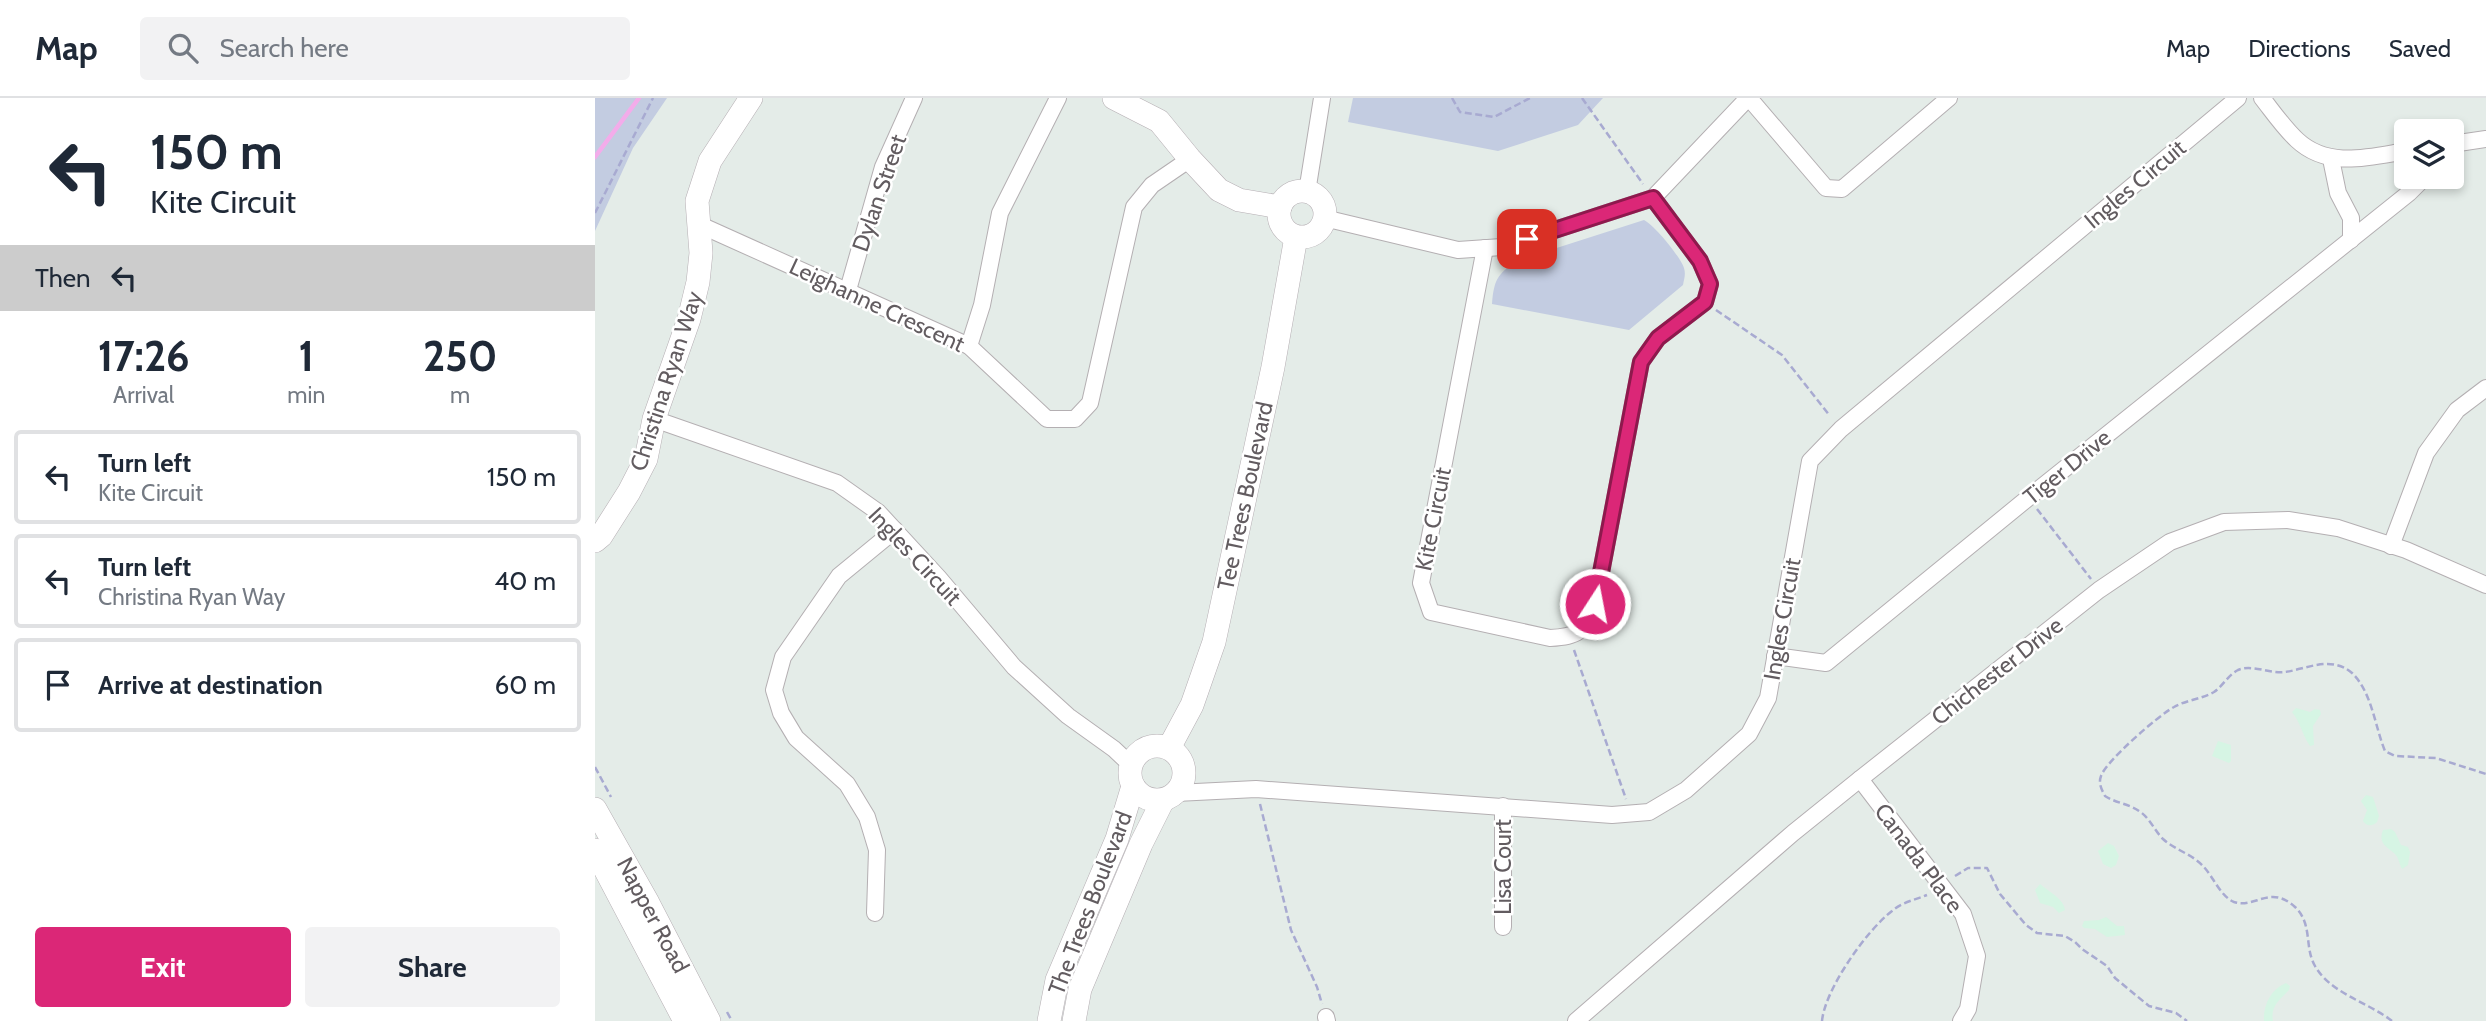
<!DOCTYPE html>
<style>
body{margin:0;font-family:Cabin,sans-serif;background:#f2f2f3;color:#1f2937;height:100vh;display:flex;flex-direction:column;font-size:26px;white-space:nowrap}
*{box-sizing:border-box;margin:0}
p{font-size:23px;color:#747a83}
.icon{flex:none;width:38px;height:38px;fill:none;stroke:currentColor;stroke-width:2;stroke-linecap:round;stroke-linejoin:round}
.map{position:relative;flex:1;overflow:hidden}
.details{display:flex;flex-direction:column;background:#fff;width:595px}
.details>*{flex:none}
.top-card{background:#fff;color:#1f2937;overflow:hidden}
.buttons{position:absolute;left:1799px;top:21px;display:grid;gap:14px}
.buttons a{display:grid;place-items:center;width:70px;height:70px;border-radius:7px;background:#fff;box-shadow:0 4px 10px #0003;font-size:35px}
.pin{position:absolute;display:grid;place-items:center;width:60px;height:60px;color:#fff;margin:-30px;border-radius:14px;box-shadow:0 4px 10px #0006}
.me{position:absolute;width:77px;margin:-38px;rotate:11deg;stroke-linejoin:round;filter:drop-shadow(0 0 5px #0008)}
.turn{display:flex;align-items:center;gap:24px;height:147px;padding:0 35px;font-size:32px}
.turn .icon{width:91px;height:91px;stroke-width:2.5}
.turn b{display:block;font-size:49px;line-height:60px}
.then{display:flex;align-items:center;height:66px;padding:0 35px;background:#0003;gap:14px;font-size:26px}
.eta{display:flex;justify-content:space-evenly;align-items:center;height:119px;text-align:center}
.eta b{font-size:42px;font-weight:700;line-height:49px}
.cta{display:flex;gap:14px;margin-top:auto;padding:14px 35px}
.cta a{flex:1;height:80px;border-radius:7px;background:#db2777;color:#fff;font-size:28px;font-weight:700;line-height:80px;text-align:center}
.cta a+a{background:#f2f2f3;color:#1f2937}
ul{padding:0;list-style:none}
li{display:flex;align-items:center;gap:21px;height:94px;margin:0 14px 10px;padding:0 21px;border:4px solid #e0e1e3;border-radius:7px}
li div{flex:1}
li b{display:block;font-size:26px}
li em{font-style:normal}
header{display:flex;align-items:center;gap:42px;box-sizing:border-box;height:98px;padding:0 35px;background:#fff;border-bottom:2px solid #e0e1e3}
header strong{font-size:33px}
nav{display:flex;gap:38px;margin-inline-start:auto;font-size:24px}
.search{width:490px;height:63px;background:#f2f2f3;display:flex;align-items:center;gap:18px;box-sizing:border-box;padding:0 24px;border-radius:7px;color:#747a83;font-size:26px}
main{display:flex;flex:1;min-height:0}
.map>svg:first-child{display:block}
</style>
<header>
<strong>Map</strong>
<div class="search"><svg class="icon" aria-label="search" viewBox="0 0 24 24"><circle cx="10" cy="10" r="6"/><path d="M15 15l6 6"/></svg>Search here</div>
<nav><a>Map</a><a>Directions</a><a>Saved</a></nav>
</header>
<main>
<section class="details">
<div class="top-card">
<div class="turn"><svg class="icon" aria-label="left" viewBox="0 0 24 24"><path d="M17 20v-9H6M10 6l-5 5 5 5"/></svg><div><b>150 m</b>Kite Circuit</div></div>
<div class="then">Then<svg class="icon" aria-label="left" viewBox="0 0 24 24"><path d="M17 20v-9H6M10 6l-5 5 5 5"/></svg></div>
</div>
<div class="eta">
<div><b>17:26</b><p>Arrival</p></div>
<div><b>1</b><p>min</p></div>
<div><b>250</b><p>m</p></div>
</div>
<ul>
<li><svg class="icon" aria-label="left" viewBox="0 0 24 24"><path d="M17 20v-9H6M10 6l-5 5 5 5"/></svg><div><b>Turn left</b><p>Kite Circuit</p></div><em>150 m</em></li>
<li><svg class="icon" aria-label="left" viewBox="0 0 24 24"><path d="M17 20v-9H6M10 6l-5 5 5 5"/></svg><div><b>Turn left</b><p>Christina Ryan Way</p></div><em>40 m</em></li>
<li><svg class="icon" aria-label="arrive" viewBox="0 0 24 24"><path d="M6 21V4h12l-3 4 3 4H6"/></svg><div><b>Arrive at destination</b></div><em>60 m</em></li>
</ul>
<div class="cta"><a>Exit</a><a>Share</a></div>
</section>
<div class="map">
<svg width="1891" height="923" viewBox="0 0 1891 923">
<rect width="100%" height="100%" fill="#e4ece8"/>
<g fill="#c3cce1">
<polygon points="0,0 72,0 38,50 0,133"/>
<polygon points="758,0 1008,0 983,27 903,53 753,24"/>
<path d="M1049 122C1060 128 1085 158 1089 170 1091 177 1089 181 1088 187L1034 232 897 206C899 182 902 177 921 163Z"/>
</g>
<g fill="#d6f5e4">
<path d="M1701 610 1715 614 1720 611 1725 612 1726 616 1718 628 1719 647 1715 648C1707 637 1706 625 1697 614Z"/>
<polygon points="1623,643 1636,647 1636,663 1634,665 1617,658"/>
<path d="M1771 697 1778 699 1784 718 1782 724C1777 729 1771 728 1768 723L1772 712 1766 703Z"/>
<path d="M1796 731 1800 734 1806 747 1813 749 1815 754 1813 767 1807 771C1804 766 1804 759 1799 755 1791 748 1783 745 1788 732Z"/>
<polygon points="1513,745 1519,748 1524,758 1521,767 1516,770 1508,766 1503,753"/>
<path d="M1445 786C1453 793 1469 801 1470 812L1464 815 1458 809 1445 805 1440 792Z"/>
<polygon points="1511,819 1522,828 1529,828 1530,837 1512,839 1500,831 1489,830 1487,828 1489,823 1504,822"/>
<path d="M1691 885 1695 888 1694 892C1685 902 1675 908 1678 923H1669C1668 907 1676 891 1691 885Z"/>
</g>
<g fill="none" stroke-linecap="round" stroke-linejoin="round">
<polyline stroke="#f3acea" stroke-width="4.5" points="0,59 44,0"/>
<defs>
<g id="street">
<polyline points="1154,0 1231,90 1247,91 1354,0"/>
<path d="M1667 0C1678 14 1689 30 1702 42 1733 71 1774 59 1811 53"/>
<polyline points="1857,46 1891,41"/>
<polyline points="1736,61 1743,95 1756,120 1756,142"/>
<polyline points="712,94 727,0"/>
<polyline points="729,120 863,152 907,149 1058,100 1153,0"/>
<polyline points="103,126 374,248 452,321 480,321 495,305 539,109 557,87 595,61"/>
<path d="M890 150 826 485 836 514 955 540C987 538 987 533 1000 506L1046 264 1063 240 1110 204 1115 186 1105 163 1058 100"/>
<polyline points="253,192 288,69 319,0"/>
<polyline points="374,248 387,207 405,115 463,0"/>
<polyline points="59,321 242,385 283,414 343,479 419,569 473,618 519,651 536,667"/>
<polyline points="1796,448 1831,355 1862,312 1891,290"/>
<polyline points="1180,558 1231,565 1433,400 1814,95 1830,79"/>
<polyline points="1265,681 1368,816 1382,858 1373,911 1366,923"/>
<polyline points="581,695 661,691 1017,717 1054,714 1091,692 1154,636 1173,600 1215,363 1246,331 1643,0"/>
<polyline points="908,708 908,829"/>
<polyline points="280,815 282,752 272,719 252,686 201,640 186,615 179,592 188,559 244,478 300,432"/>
<polyline points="731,919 732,923"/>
<polyline points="981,923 1198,735 1265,681 1504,492 1575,444 1629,424 1693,422 1743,430 1811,452 1891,487"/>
</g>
<g id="secondary">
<polyline points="519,0 564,23 595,61 624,92 644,102 685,109"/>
<circle cx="707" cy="116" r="23"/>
<polyline points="0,443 6,438 34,394 51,361 59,321 94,221 103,184 106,155 102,103 115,63 156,0"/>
<circle cx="562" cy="675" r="27"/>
<polyline points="574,650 597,607 619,544 678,269 701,139"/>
<polyline points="0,711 53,805 114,923"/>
<polyline points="0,752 90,923"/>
<polyline points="454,923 462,882 522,741 538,688"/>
<polyline points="479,923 485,891 546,746 567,704"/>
</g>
</defs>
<use href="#street" stroke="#b4afb2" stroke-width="18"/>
<use href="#secondary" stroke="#b5aeb3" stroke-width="24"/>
<g stroke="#a8aad1" stroke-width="2.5" stroke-dasharray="7 3.5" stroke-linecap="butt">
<polyline points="857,0 865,14 899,19 935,0"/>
<polyline points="987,0 1048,86"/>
<polyline points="0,115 58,0"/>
<polyline points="1121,212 1187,257 1235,318"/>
<polyline points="1442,411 1496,481"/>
<polyline points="979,552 1031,701"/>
<polyline points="0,669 16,699"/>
<polyline points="665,706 696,832 722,889 727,906"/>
<polyline points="1360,778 1373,770 1392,770 1405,796 1431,827 1442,835 1470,838 1480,844 1487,851 1512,868 1520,880 1554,908 1581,915 1592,923"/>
<polyline points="132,914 137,923"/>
<path d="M1227 923C1230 891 1272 832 1297 813 1307 804 1320 802 1332 797"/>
<path d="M1797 923C1773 904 1736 896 1720 868 1709 849 1718 826 1700 809 1675 786 1660 811 1639 804 1625 798 1618 778 1608 768 1597 756 1580 752 1568 741 1559 732 1555 720 1544 713 1534 706 1521 705 1510 698 1507 692 1503 686 1506 678 1511 663 1564 617 1579 609 1591 602 1607 601 1619 594 1628 588 1633 577 1643 572 1657 566 1675 576 1690 574 1712 571 1736 557 1757 575 1777 594 1780 629 1790 653L1800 658 1841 660 1891 676"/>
</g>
<use href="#street" stroke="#fff" stroke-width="16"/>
<use href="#secondary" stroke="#fff" stroke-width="23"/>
</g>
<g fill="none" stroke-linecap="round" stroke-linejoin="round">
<defs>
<polyline id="route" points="932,141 1058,100 1105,163 1115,186 1110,204 1063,240 1046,264 1000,506"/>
</defs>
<use href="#route" stroke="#8e194d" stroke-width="18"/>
<use href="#route" stroke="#db2777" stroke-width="12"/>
</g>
<g text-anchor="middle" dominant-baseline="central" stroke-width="5" stroke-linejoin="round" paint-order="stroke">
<g font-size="23" fill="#625c60" stroke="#fff">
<text transform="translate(1540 86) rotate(-40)">Ingles Circuit</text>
<text transform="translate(284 95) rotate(-71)">Dylan Street</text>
<text transform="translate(282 207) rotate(25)">Leighanne Crescent</text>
<text transform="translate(71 283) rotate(-72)">Christina Ryan Way</text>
<text transform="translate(1472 369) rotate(-39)">Tiger Drive</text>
<text transform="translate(650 398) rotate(-78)">Tee Trees Boulevard</text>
<text transform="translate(838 421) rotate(-79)">Kite Circuit</text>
<text transform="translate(320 458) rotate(47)">Ingles Circuit</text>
<text transform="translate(1187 521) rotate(-80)">Ingles Circuit</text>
<text transform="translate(1402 573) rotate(-38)">Chichester Drive</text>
<text transform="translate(1324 760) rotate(53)">Canada Place</text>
<text transform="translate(908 769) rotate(-90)">Lisa Court</text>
<text transform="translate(495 805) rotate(-69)">The Trees Boulevard</text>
<text transform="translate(58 817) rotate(62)">Napper Road</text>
</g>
</g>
</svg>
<div class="buttons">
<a><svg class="icon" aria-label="layers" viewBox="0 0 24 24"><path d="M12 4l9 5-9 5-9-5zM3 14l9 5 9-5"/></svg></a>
</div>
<div class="pin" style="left:932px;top:141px;background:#d93025"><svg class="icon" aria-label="arrive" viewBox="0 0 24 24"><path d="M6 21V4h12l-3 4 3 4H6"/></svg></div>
<svg class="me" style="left:1000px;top:506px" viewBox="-20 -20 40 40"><circle r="17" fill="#db2777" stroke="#fff" stroke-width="3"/><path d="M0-11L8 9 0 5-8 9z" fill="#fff"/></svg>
</div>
</main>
